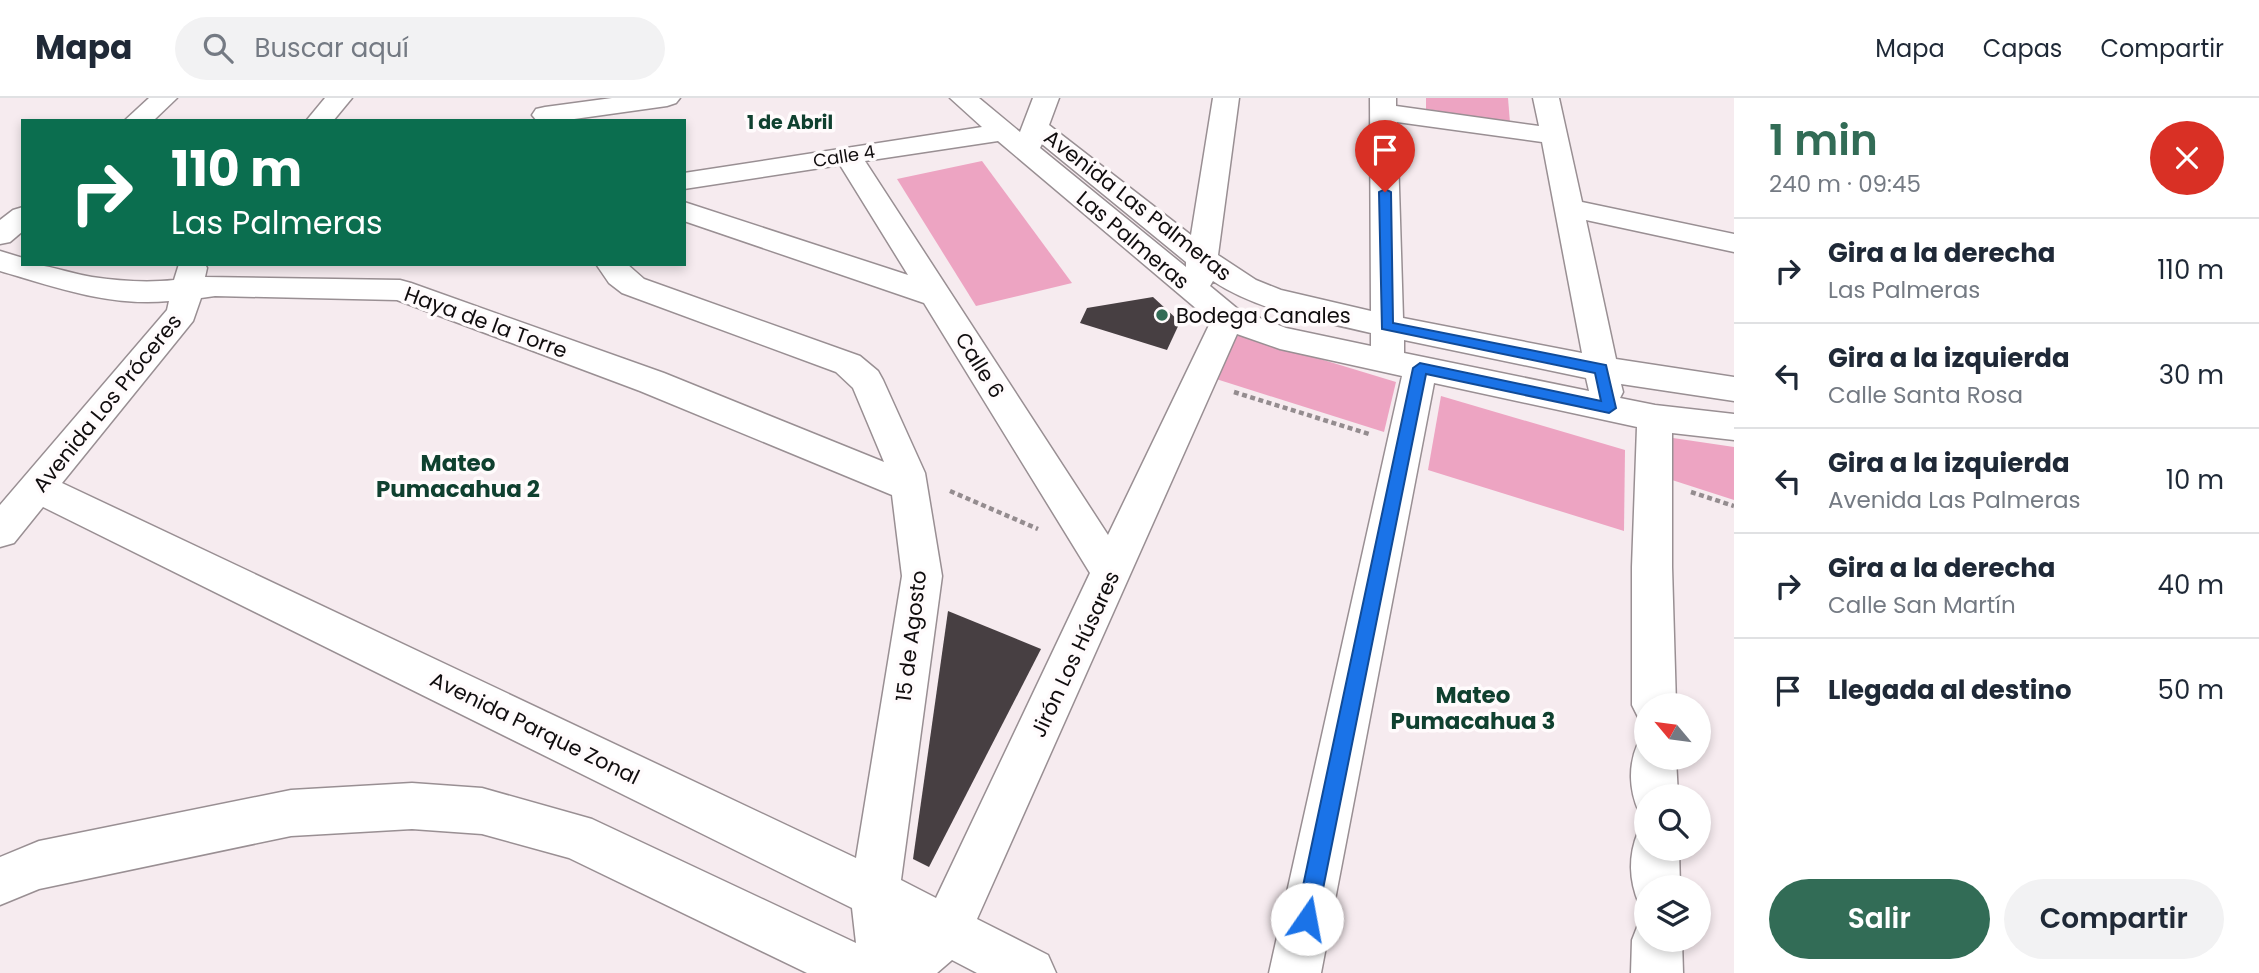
<!DOCTYPE html>
<html lang="es">
<meta charset="utf-8">
<style>
body{margin:0;font-family:Poppins,sans-serif;background:#f2f2f3;color:#1f2937;height:100vh;display:flex;flex-direction:column;font-size:26px;white-space:nowrap}
*{box-sizing:border-box;margin:0}
p{font-size:23px;color:#747a83}
.icon{flex:none;width:38px;height:38px;fill:none;stroke:currentColor;stroke-width:2;stroke-linecap:round;stroke-linejoin:round}
.map{position:relative;flex:1;overflow:hidden}
.details{display:flex;flex-direction:column;background:#fff;width:525px}
.details>*{flex:none}
.guide{position:absolute;left:21px;top:21px;width:665px;height:147px;border-radius:0px;box-shadow:0 4px 10px #0003;background:#0b6e4f;color:#fff;overflow:hidden}
.needle{width:46px;rotate:299deg}
.controls{position:absolute;left:1634px;top:595px;display:grid;gap:14px}
.controls a{display:grid;place-items:center;width:77px;height:77px;border-radius:50%;background:#fff;box-shadow:0 4px 10px #0003;font-size:35px}
.pin{position:absolute;display:grid;place-items:center;width:60px;height:60px;color:#fff;margin:-72px -30px;border-radius:50% 50% 50% 0;rotate:-45deg;box-shadow:0 0 7px #0007}
.pin .icon{rotate:45deg}
.me{position:absolute;width:77px;margin:-38px;rotate:12deg;stroke-linejoin:round;filter:drop-shadow(0 0 5px #0008)}
.turn{display:flex;align-items:center;gap:24px;height:147px;padding:0 35px;font-size:32px}
.turn .icon{width:91px;height:91px;stroke-width:2.5}
.turn b{display:block;font-size:49px;line-height:60px}
.round{display:grid;place-items:center;flex:none;width:74px;height:74px;border-radius:37px;background:#f2f2f3}
.head{display:flex;align-items:center;justify-content:space-between;height:119px;padding:0 35px}
h1{font-size:42px;font-weight:600;line-height:52px;color:#326c56}
.primary-button{display:flex;gap:14px;margin-top:auto;padding:14px 35px}
.primary-button a{flex:1;height:80px;border-radius:42px;background:#326c56;color:#fff;font-size:28px;font-weight:600;line-height:80px;text-align:center}
.primary-button a+a{background:#f2f2f3;color:#1f2937}
ul{padding:0;list-style:none}
li{display:flex;align-items:center;gap:21px;height:105px;padding:0 35px;border-top:2px solid #e0e1e3}
li div{flex:1}
li b{display:block;font-size:26px}
li em{font-style:normal}
header{display:flex;align-items:center;gap:42px;box-sizing:border-box;height:98px;padding:0 35px;background:#fff;border-bottom:2px solid #e0e1e3}
header strong{font-size:33px}
nav{display:flex;gap:38px;margin-inline-start:auto;font-size:24px}
.search{width:490px;height:63px;background:#f2f2f3;display:flex;align-items:center;gap:18px;box-sizing:border-box;padding:0 24px;border-radius:38px;color:#747a83;font-size:26px}
main{display:flex;flex:1;min-height:0}
.map>svg:first-child{display:block}
</style>
<header>
<strong>Mapa</strong>
<div class="search"><svg class="icon" aria-label="search" viewBox="0 0 24 24"><circle cx="10" cy="10" r="6"/><path d="M15 15l6 6"/></svg>Buscar aquí</div>
<nav><a>Mapa</a><a>Capas</a><a>Compartir</a></nav>
</header>
<main>
<div class="map">
<svg width="1734" height="875" viewBox="0 0 1734 875">
<rect width="100%" height="100%" fill="#f6ebef"/>
<g fill="#eda4c2">
<polygon points="1426,0 1508,0 1510,25 1426,11"/>
<polygon points="982,63 1072,185 976,208 897,81"/>
<polygon points="1231,234 1396,284 1384,334 1213,280"/>
<polygon points="1441,298 1625,352 1624,433 1428,372"/>
<polygon points="1673,340 1734,349 1734,402 1672,382"/>
</g>
<g fill="#473f42">
<polygon points="1153,199 1180,224 1167,252 1080,225 1087,210"/>
<polygon points="948,513 1041,551 929,769 913,761"/>
</g>
<g fill="none" stroke-linecap="round" stroke-linejoin="round">
<defs>
<g id="minor">
<polygon points="149,0 177,0 153,23 124,23"/>
<polygon points="325,0 352,0 333,23 306,23"/>
<polygon points="612,0 680,0 676,5 667,8 560,23 537,23 532,17 536,11 545,9"/>
<path d="M950 0H979L1020 34 1033 0H1059L1049 27 1191 137 1213 0H1239L1218 157 1256 182 1281 192 1371 213 1370 0H1396V8L1539 28 1533 0H1559L1582 104 1734 136V154L1586 122 1616 261 1734 279V303L1621 286 1623 294 1620 300 1655 307 1734 316V342L1672 335V469L1676 607H1647V624L1639 621 1632 607V469L1637 329 1434 285 1321 875H1269L1402 278 1280 251 1237 236 977 821 1048 857 1056 875H977L952 862 937 875H807L569 760 482 736 412 731 291 738 39 791 0 807V759L39 743 291 692 412 685 482 690 592 721 856 845 852 810 43 409 14 445 0 449V407L167 212 169 203C110 209 55 189 0 173V153L23 160V166C49 166 67 175 92 179 119 183 147 185 174 182L179 166H205L207 170 205 179 400 182 411 185 664 275 884 364 853 290 836 274 622 195 609 185 596 166H627L644 181 860 258 878 273 883 282 925 375 942 478 901 782 936 800 1090 475 924 205 684 123V104L908 177 840 67 684 91V75L982 29ZM1397 24 1542 44 1582 255 1403 220ZM998 43 1211 223 1108 437 865 63ZM1042 46 1186 164V169L1040 50ZM1213 183C1260 214 1317 222 1371 235V248L1286 230 1239 212 1210 188ZM215 198 397 202 640 293 892 397 902 478 856 760 62 385 193 223 201 200ZM1404 242 1586 280 1589 293 1404 255Z"/>
<polygon points="23,109 23,133 10,144 0,146 0,122 13,112"/>
<path d="M1647 641V660H1676L1678 698H1647V717L1639 714C1629 692 1628 667 1638 645Z"/>
<path d="M1647 731V751H1679L1680 789H1647V810L1639 806C1629 782 1628 758 1638 734Z"/>
<polygon points="1647,821 1647,842 1682,842 1683,875 1631,875 1632,842 1639,824"/>
</g>
</defs>
<use href="#minor" stroke="#998f93" stroke-width="3"/>
<g stroke="#948c8f" stroke-width="4.5" stroke-dasharray="5 3.5" stroke-linecap="butt">
<polyline points="1234,294 1369,336"/>
<polyline points="950,393 1038,431"/>
<polyline points="1691,394 1734,408"/>
</g>
<use href="#minor" fill="#fff" fill-rule="evenodd"/>
</g>
<polygon fill="#1a73e8" stroke="#114b97" stroke-width="2" points="1385,91 1391,94 1393,225 1606,267 1616,310 1609,315 1426,276 1317,821 1314,828 1307,831 1299,828 1296,821 1413,270 1420,265 1601,303 1595,275 1382,231 1379,94"/>
<circle fill="#326c56" stroke="#fffbfc" stroke-width="2.5" cx="1162" cy="217" r="7"/>
<g text-anchor="middle" dominant-baseline="central" stroke-width="7" stroke-linejoin="round" paint-order="stroke">
<g font-size="18" fill="#100d0e" stroke="#fffbfc">
<text transform="translate(844 58) rotate(-9)">Calle 4</text>
</g>
<g font-size="19" font-weight="bold" fill="#0f402f" stroke="#fffbfc">
<text x="790" y="24">1 de Abril</text>
</g>
<g font-size="21" fill="#100d0e" stroke="#fffbfc">
<text transform="translate(1138 107) rotate(38)">Avenida Las Palmeras</text>
<text transform="translate(1133 142) rotate(40)">Las Palmeras</text>
<text transform="translate(486 224) rotate(20)">Haya de la Torre</text>
<text transform="translate(980 267) rotate(58)">Calle 6</text>
<text transform="translate(107 305) rotate(-51)">Avenida Los Próceres</text>
<text transform="translate(911 538) rotate(-83)">15 de Agosto</text>
<text transform="translate(1075 556) rotate(-65)">Jirón Los Húsares</text>
<text transform="translate(535 630) rotate(26)">Avenida Parque Zonal</text>
</g>
<g font-size="21" fill="#100d0e" stroke="#fffbfc" text-anchor="start">
<text x="1176" y="217">Bodega Canales</text>
</g>
<g font-size="23" font-weight="bold" fill="#0f402f" stroke="#fffbfc">
<text x="458" y="365">Mateo<tspan x="458" dy="26">Pumacahua 2</tspan></text>
<text x="1473" y="597">Mateo<tspan x="1473" dy="26">Pumacahua 3</tspan></text>
</g>
</g>
</svg>
<div class="controls">
<a><svg class="needle" viewBox="-14 -14 28 28"><path d="M0-13l5 13h-10z" fill="#e53935"/><path d="M0 13l5-13h-10z" fill="#747a83"/></svg></a>
<a><svg class="icon" aria-label="search" viewBox="0 0 24 24"><circle cx="10" cy="10" r="6"/><path d="M15 15l6 6"/></svg></a>
<a><svg class="icon" aria-label="layers" viewBox="0 0 24 24"><path d="M12 4l9 5-9 5-9-5zM3 14l9 5 9-5"/></svg></a>
</div>
<div class="pin" style="left:1385px;top:94px;background:#d93025"><svg class="icon" aria-label="arrive" viewBox="0 0 24 24"><path d="M6 21V4h12l-3 4 3 4H6"/></svg></div>
<svg class="me" style="left:1307px;top:821px" viewBox="-20 -20 40 40"><circle r="19" fill="#fff"/><path d="M0-13L10 11 0 6-10 11z" fill="#1a73e8"/></svg>
<div class="guide">
<div class="turn"><svg class="icon" aria-label="right" viewBox="0 0 24 24"><path d="M7 20v-9h11M14 6l5 5-5 5"/></svg><div><b>110 m</b>Las Palmeras</div></div>
</div>
</div>
<section class="details">
<div class="head"><div><h1>1 min</h1><p>240 m · 09:45</p></div><a class="round" style="background:#d93025;color:#fff"><svg class="icon" aria-label="close" viewBox="0 0 24 24"><path d="M6 6l12 12M18 6L6 18"/></svg></a></div>
<ul>
<li><svg class="icon" aria-label="right" viewBox="0 0 24 24"><path d="M7 20v-9h11M14 6l5 5-5 5"/></svg><div><b>Gira a la derecha</b><p>Las Palmeras</p></div><em>110 m</em></li>
<li><svg class="icon" aria-label="left" viewBox="0 0 24 24"><path d="M17 20v-9H6M10 6l-5 5 5 5"/></svg><div><b>Gira a la izquierda</b><p>Calle Santa Rosa</p></div><em>30 m</em></li>
<li><svg class="icon" aria-label="left" viewBox="0 0 24 24"><path d="M17 20v-9H6M10 6l-5 5 5 5"/></svg><div><b>Gira a la izquierda</b><p>Avenida Las Palmeras</p></div><em>10 m</em></li>
<li><svg class="icon" aria-label="right" viewBox="0 0 24 24"><path d="M7 20v-9h11M14 6l5 5-5 5"/></svg><div><b>Gira a la derecha</b><p>Calle San Martín</p></div><em>40 m</em></li>
<li><svg class="icon" aria-label="arrive" viewBox="0 0 24 24"><path d="M6 21V4h12l-3 4 3 4H6"/></svg><div><b>Llegada al destino</b></div><em>50 m</em></li>
</ul>
<div class="primary-button"><a>Salir</a><a>Compartir</a></div>
</section>
</main>
